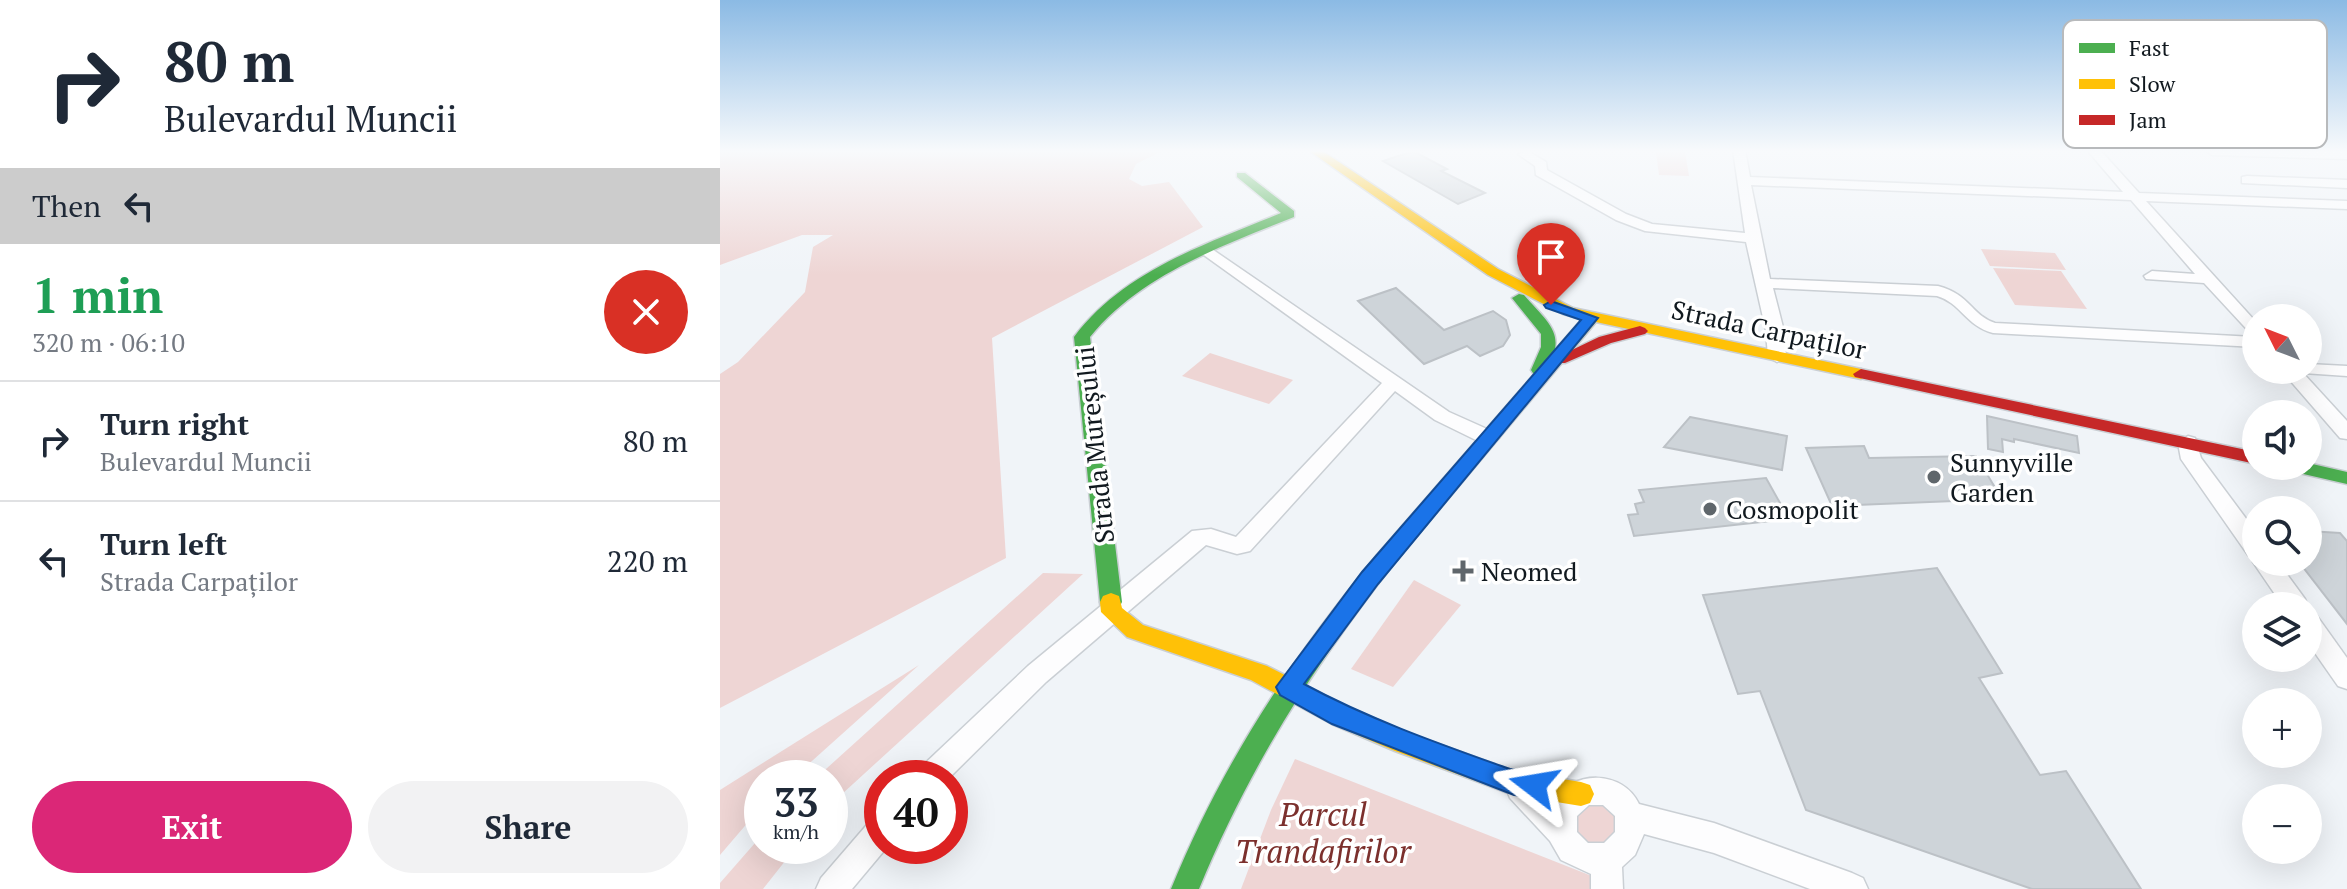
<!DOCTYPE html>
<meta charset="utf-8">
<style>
body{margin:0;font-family:"PT Serif",serif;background:#f2f2f3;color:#1f2937;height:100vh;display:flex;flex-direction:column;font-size:30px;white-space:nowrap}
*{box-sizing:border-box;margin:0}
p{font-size:26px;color:#747a83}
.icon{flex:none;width:44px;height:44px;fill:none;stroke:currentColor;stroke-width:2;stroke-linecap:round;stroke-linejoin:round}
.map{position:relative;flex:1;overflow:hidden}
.panel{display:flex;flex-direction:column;background:#fff;width:720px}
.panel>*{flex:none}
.guide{background:#fff;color:#1f2937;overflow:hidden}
.needle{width:52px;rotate:312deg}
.fabs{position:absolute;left:1522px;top:304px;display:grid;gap:16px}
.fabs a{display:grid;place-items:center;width:80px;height:80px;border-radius:50%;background:#fff;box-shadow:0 8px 32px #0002;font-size:40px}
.speed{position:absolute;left:24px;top:760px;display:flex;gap:16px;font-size:40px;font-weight:700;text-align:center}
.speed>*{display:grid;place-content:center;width:104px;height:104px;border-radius:50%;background:#fff;box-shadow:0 8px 32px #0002;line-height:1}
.speed small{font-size:20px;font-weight:400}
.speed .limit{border:12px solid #d22;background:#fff;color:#111}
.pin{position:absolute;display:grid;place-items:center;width:68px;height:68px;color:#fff;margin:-82px -34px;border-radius:50% 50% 50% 0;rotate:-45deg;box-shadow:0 0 8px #0007}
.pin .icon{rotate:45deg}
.me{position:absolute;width:88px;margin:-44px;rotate:284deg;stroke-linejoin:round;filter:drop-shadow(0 0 6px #0008)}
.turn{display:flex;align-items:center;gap:28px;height:168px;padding:0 32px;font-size:36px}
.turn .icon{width:104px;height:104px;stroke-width:2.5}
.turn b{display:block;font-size:56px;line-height:68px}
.then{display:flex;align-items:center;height:76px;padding:0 32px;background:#0003;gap:16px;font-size:30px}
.round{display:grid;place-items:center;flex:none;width:84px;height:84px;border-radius:42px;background:#f2f2f3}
.overview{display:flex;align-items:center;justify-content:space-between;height:136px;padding:0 32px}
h1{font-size:48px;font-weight:700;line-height:60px;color:#1e9e55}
.action{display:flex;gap:16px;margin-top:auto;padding:16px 32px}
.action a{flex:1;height:92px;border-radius:48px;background:#db2777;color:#fff;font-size:32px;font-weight:700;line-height:92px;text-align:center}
.action a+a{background:#f2f2f3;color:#1f2937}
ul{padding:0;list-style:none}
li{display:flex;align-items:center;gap:24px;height:120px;padding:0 32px;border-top:2px solid #e0e1e3}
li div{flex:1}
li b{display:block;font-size:30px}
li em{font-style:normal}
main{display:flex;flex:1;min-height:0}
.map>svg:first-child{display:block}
</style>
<main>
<section class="panel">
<div class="guide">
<div class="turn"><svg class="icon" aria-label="right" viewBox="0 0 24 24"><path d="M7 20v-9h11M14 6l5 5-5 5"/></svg><div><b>80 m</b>Bulevardul Muncii</div></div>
<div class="then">Then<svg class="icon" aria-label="left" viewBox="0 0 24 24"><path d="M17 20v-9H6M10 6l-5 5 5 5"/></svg></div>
</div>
<div class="overview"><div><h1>1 min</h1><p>320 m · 06:10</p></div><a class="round" style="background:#d93025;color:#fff"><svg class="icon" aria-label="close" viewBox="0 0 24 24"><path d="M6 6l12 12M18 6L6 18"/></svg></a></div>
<ul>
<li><svg class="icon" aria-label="right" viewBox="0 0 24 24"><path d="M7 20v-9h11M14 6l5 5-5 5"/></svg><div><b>Turn right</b><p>Bulevardul Muncii</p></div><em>80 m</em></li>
<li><svg class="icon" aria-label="left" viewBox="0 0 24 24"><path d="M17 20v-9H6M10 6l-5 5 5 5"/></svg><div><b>Turn left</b><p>Strada Carpaților</p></div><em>220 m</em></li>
</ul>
<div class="action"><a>Exit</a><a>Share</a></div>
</section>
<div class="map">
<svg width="1627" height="889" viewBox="0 0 1627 889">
<rect width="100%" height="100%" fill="#f0f4f8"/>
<g fill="#eed5d4">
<polygon points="0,150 444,150 416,164 409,179 422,186 449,182 483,227 272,338 286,558 0,708 0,374 18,362 85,292 93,247 113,235 82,235 0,265"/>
<polygon points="936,152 965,152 969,176 939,175"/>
<polygon points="1261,249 1335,253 1346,270 1270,266"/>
<polygon points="1273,268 1341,271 1367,309 1295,305"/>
<polygon points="490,353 573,380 549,404 462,376"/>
<polygon points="323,573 363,574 110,805 110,778 96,778"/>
<polygon points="694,580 741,605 673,687 631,669"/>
<polygon points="199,665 73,778 42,778 42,806 0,855 0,790"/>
<polygon points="575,759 882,880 882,889 521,889 551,810"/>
<polygon points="873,799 895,808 901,831 875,849 853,836 854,811"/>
<polygon points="42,835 42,846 77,846 43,889 0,889 0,883"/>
</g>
<g fill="#ced4d9" stroke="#bcc1c6" stroke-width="2">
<polygon points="693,151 727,169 721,171 765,193 738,204 663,161"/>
<polygon points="676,288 724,330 773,311 786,320 790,335 783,346 760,356 747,346 704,364 638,301"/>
<polygon points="1267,416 1357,436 1359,453 1294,439 1294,442 1282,439 1283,452 1268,449"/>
<polygon points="970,417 1067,436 1062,470 944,447"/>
<polygon points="1144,446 1149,458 1256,456 1282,499 1112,506 1086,448"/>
<polygon points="1046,478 1069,519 914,536 908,515 918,514 915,504 924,502 919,490"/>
<polygon points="1588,531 1620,533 1627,541 1627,624 1579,562 1588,562"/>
<polygon points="1217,568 1282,673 1259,678 1320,775 1346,771 1421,889 1312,889 1086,810 1040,691 1018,694 983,595"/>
</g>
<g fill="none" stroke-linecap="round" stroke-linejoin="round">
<defs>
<g id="street">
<path d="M1013 150H1025L1030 177 1403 192 1367 150H1380L1419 193 1627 201V209L1426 201 1536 322V347L1273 333C1246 326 1241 303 1217 296L1053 288 1064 331 1066 357 1057 362 1048 357 1046 331 1026 242 925 231 896 220 816 175 815 166 798 154 808 151 826 162 827 170 906 214 932 224 1025 233ZM1031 185 1411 200 1475 274 1432 271 1424 276 1426 279 1484 283 1534 337 1275 323C1250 314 1251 295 1218 286L1050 279Z"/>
<polygon points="1486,151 1627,151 1627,159 1492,155"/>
<polygon points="1527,176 1627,180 1627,188 1522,183 1522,177"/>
<polygon points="486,245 729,412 776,433 779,438 769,444 762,443 715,420 675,391 530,551 517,554 486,545 326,682 229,778 195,778 199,769 308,666 472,531 491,529 516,537 662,383 481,253 481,247"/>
<polygon points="1588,364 1627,366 1627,376 1583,373 1627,421 1627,439 1620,438 1561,370 1588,370"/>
<polygon points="1468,436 1475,438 1481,458 1536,532 1536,562 1558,562 1585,599 1588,606 1563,606 1537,568 1533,562 1536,557 1528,555 1461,459 1458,443"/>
<polygon points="1588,613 1597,616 1627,658 1627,689 1618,686 1588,643"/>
<path d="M800 774 810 778 833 802C852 769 903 770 919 804L994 823 1132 873 1143 878 1148 889H1090L994 853 924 834 915 855 902 867 903 889H871V874L841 860 830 841 790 798 786 788 790 778ZM869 805H883L895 816V832L884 843H868L857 832V816Z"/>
<polygon points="162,815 162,846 168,846 132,889 96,889 101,878 151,820"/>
</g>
<g id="fast">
<path d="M517 173H525L574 211V217C502 246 420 275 370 337L402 602 399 608 391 611 383 608 380 602 354 337C403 271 488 243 561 213L517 177Z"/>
<path d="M799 294 804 295C830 325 848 334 825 373H813L811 370 821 347V334L792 298Z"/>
<polygon points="1588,463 1627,472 1627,484 1566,470 1564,466 1588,466"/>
<path d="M664 553 671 555 674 561 671 567C591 670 529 768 479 889H451C503 762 570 661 657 555Z"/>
</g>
<g id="slow">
<polygon points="588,150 601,150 778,269 853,308 1141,369 1149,374 1141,379 876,322 671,567 664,569 657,567 654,561 657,555 862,319 843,314 768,275"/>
<polygon points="391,593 399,596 402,608 423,625 547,666 630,708 690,734 794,771 861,782 870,785 874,794 870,803 861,806 794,795 675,751 612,724 531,680 407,637 381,612 380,602 383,596"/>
</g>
<g id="jam">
<polygon points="920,326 925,328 928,331 925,334 891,343 845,363 833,363 831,360 879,337"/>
<polygon points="1141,369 1536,452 1536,464 1135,377 1133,374"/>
</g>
</defs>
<use href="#street" stroke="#cacfd4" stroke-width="3"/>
<use href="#fast" stroke="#cacfd4" stroke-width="3"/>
<use href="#slow" stroke="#cacfd4" stroke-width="3"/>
<use href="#jam" stroke="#cacfd4" stroke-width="3"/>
<use href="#street" fill="#fdfdfe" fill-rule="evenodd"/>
<use href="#fast" fill="#4caf50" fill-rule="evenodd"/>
<use href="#slow" fill="#ffc107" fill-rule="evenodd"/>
<use href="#jam" fill="#c62828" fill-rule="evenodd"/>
</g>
<linearGradient id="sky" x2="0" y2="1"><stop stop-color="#8bbae4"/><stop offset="0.55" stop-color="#f8fafc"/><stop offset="1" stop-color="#f8fafc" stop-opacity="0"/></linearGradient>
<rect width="1627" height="275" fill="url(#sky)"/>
<path fill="#1a73e8" stroke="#114b97" stroke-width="2" d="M831 301 878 318 658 584 584 684C649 719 717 743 787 768 799 772 811 771 823 776L827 785 823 794 814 797 794 795 612 724 560 695 556 687 642 572 861 320 826 308 824 305Z"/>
<g fill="#5f666b" stroke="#fff" stroke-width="3">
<circle cx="1214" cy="477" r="8"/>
<circle cx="990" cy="509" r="8"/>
<path d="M739 559h8v8h8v8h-8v8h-8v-8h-8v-8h8z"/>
</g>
<g text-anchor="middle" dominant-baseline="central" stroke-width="7" stroke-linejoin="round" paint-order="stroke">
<g font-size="26" fill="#11191f" stroke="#fff">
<text transform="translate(1049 329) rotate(12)">Strada Carpaților</text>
<text transform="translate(374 445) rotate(-96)">Strada Mureșului</text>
</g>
<g font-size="26" fill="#11191f" stroke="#fff" text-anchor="start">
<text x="1230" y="462">Sunnyville<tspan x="1230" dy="30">Garden</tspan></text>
<text x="1006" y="509">Cosmopolit</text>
<text x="761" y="571">Neomed</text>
</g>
<g font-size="32" font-style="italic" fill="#7c302d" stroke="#fff">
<text x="603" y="814">Parcul<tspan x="603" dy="37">Trandafirilor</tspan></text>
</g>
</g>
<rect x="1343" y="20" width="264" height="128" rx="12" fill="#fff" stroke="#b8babc" stroke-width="2"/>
<rect x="1359" y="43" width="36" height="10" fill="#4caf50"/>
<rect x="1359" y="79" width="36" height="10" fill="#ffc107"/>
<rect x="1359" y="115" width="36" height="10" fill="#c62828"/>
<g font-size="22" fill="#11191f">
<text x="1409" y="56">Fast</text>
<text x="1409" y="92">Slow</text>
<text x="1409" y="128">Jam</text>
</g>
</svg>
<div class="fabs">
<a><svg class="needle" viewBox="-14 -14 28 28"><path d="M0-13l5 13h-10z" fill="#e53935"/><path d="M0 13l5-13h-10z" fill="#747a83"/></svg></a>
<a><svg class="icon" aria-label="sound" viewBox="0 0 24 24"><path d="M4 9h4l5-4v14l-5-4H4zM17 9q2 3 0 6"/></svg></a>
<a><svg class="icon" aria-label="search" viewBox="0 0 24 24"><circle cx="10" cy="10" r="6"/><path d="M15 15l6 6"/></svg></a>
<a><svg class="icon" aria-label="layers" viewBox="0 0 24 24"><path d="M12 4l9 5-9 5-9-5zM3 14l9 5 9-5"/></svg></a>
<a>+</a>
<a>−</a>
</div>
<div class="speed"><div>33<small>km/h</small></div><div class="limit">40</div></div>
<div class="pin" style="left:831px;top:305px;background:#d93025"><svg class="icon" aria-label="arrive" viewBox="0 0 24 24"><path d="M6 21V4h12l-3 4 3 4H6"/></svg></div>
<svg class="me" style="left:814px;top:785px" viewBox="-20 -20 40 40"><path d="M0-17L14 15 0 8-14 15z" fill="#1a73e8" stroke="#fff" stroke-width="4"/></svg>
</div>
</main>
